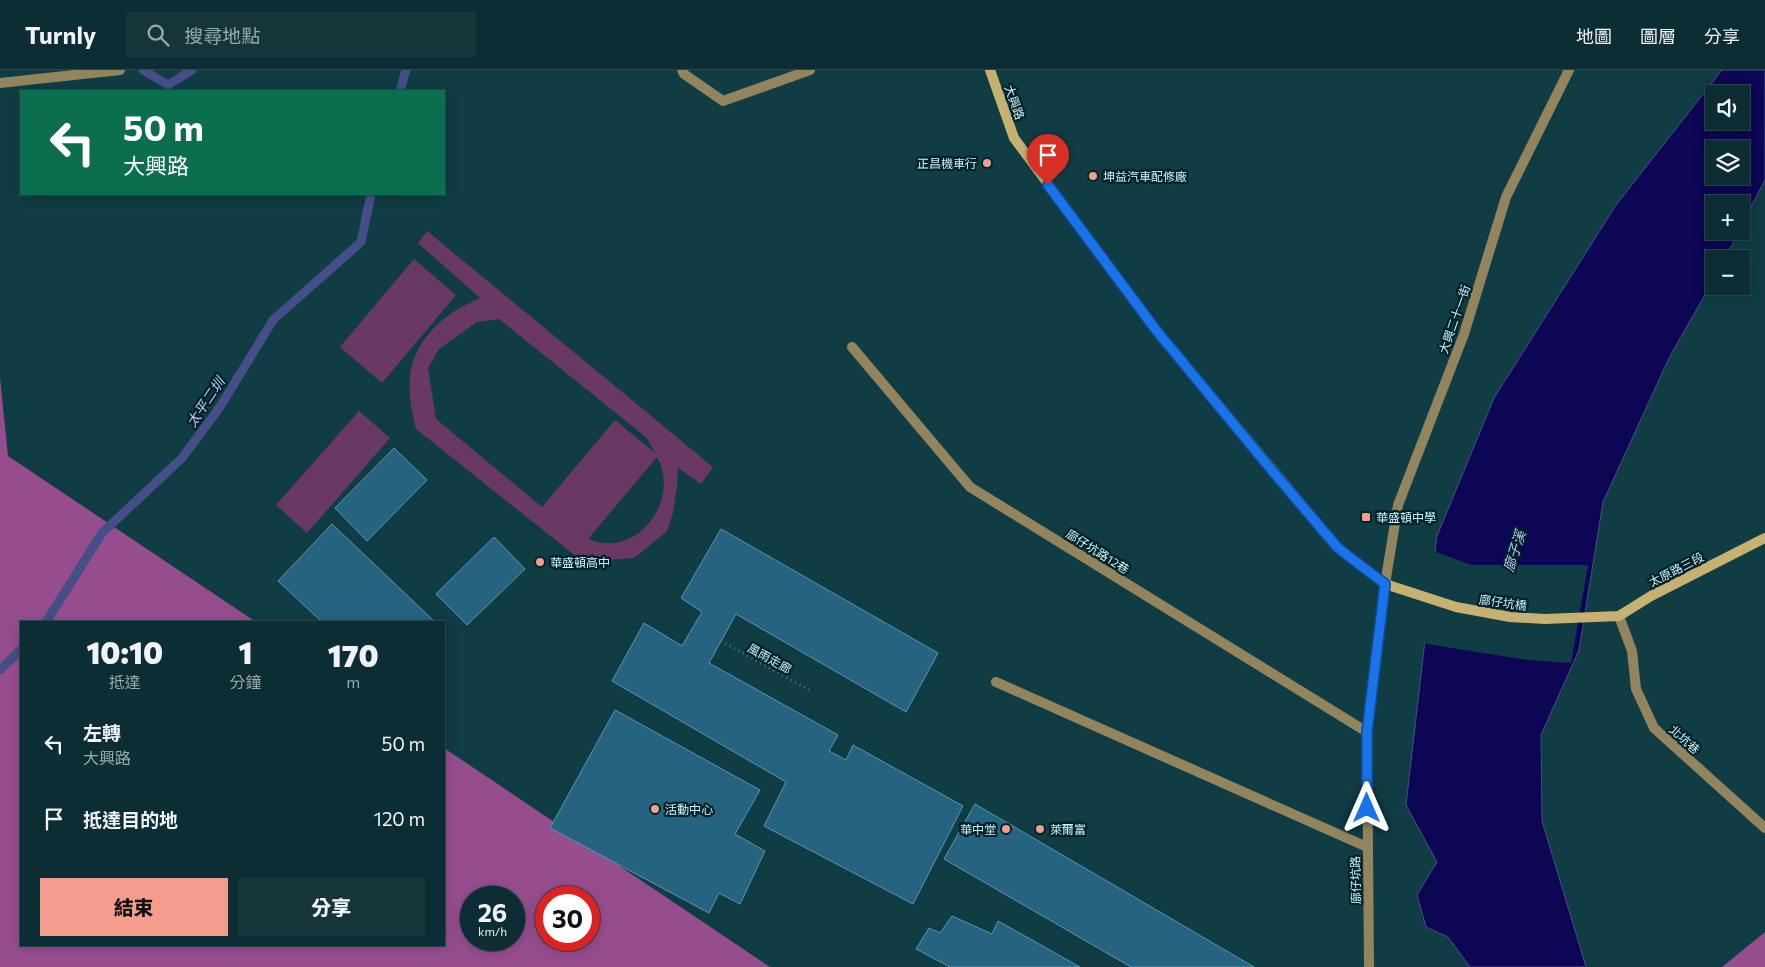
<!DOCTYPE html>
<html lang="zh-TW">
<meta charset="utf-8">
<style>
body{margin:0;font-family:Commissioner,"Noto Sans TC",sans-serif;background:#15353b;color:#f1f3f6;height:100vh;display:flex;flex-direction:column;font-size:19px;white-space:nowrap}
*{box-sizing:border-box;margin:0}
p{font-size:16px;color:#9aa8ac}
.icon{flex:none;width:28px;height:28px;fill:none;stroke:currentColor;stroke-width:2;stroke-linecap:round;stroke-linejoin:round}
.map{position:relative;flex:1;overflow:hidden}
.details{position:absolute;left:20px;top:551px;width:425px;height:325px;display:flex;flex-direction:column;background:#0c2d33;border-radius:0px;box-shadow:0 2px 12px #0003,0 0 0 1px #2c494e}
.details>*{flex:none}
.hud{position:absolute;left:20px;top:20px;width:425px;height:105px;border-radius:0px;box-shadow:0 2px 12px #0003,0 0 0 1px #2c494e;background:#0b6e4f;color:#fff;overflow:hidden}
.tools{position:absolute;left:1705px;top:15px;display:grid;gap:10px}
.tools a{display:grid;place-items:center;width:45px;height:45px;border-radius:0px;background:#0c2d33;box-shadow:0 2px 12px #0003,0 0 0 1px #2c494e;font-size:25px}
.speed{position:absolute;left:460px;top:816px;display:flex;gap:10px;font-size:25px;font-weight:700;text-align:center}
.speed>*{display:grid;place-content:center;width:65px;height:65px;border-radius:50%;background:#0c2d33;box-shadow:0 2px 12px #0003,0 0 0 1px #2c494e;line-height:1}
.speed small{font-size:12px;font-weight:400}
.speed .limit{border:8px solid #d22;background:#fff;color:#111}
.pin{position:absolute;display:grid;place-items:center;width:42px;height:42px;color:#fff;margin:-51px -21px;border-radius:50% 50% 50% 0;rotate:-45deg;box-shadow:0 0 5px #0007}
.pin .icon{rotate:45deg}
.me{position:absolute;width:55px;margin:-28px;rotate:0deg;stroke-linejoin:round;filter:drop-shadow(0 0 4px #0008)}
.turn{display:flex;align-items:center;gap:18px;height:105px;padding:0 20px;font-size:22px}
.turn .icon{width:65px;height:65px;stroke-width:2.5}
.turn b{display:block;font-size:35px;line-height:42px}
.eta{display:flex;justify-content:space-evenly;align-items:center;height:85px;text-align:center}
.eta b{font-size:30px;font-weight:800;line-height:35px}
.action{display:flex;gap:10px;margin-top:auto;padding:10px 20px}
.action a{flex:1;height:58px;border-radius:0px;background:#f49d8c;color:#111;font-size:20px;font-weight:800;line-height:58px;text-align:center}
.action a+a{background:#15353b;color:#f1f3f6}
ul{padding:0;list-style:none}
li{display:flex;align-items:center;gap:15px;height:75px;padding:0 20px}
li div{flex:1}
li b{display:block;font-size:19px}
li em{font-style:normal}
header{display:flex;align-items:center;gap:30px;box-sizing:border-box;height:70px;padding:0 25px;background:#0c2d33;border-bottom:1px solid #2c494e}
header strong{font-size:24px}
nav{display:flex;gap:28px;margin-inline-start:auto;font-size:18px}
.search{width:350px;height:45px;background:#15353b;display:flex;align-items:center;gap:12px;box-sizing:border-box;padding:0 18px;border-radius:0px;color:#9aa8ac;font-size:19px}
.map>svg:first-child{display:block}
</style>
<header>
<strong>Turnly</strong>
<div class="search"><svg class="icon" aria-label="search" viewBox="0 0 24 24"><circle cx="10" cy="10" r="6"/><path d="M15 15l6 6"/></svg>搜尋地點</div>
<nav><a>地圖</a><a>圖層</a><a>分享</a></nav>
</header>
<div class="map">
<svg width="1765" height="897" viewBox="0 0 1765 897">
<rect width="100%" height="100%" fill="#103c44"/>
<g fill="#6a3865" fill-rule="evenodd">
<path d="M427 161 713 397 701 414 678 398 677 417 673 443 667 461 654 472 634 488 594 491 577 487 416 359C404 311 406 280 446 247 455 239 469 234 480 228L418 173ZM499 249 647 368 655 383 615 350 542 437 436 349 428 298 439 279 477 252ZM657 387C681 430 637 490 588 469Z"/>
<polygon points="414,189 456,225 382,313 340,277"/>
<polygon points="359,341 390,368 307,463 276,435"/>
</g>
<g fill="#964d8e" fill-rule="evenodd">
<path d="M0 308 8 386 256 552H21V875H444V678L770 897H0ZM471 828H514V870H471ZM546 828H589V870H546Z"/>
<polygon points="1765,862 1765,897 1722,897"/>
</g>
<path fill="#0c0654" stroke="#464e87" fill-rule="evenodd" d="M1722 0H1765V110L1741 156V134H1714V161H1739L1725 189H1714V209L1669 288 1603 432 1579 580 1541 665 1542 751 1586 897H1470L1448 867 1426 857 1417 825 1437 792 1406 735 1437 466 1494 328 1616 135ZM1714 24H1741V51H1714ZM1714 79H1741V106H1714Z"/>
<polygon fill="#103c44" points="1433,481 1472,495 1588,495 1571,593 1527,590 1421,573"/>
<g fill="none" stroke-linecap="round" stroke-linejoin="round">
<g stroke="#464e87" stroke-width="9">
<polyline points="143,0 168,15 192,0"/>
<polyline points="400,21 406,0"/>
<polyline points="46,552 102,463 182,388 220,337 273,250 361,172 371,124"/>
<polyline points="0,600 21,579"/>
</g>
</g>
<g fill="#25637f" stroke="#5797b6">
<polygon points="394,378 427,410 367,471 335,438"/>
<polygon points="332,454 435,552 322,552 278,511"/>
<polygon points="721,459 938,583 906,642 736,544 709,593 838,665 829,681 846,690 853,675 963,736 913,834 764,756 786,712 612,611 644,553 682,576 702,542 681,528"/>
<polygon points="494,467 525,499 467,555 436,524"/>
<polygon points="615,640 760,720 735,764 765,781 740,834 719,823 709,843 550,758"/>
<polygon points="975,734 1254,897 1131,897 944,789"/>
<polygon points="952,846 992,864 998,851 1080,897 950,897 916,879 929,858 940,863"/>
</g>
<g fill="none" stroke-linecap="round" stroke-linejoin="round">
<polyline stroke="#4d7880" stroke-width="3" stroke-dasharray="1 4" stroke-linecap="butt" points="721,571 811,621"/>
<g stroke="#92855d" stroke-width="10">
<polyline points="682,0 684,4 723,31 810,0"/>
<polyline points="0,13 120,0"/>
<polyline points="852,277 970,417 1367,662"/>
<polyline points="1385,514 1398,435 1464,264 1506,127 1569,0"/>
<polyline points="996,612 1367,777"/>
</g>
<g stroke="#92855d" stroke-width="10">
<polyline points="1619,546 1632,581 1636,619 1654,658 1765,758"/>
<polyline points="1369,897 1367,662 1385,514"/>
</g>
<polyline stroke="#c7b170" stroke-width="10" points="990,0 1014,68 1156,260 1338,478 1385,514 1456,537 1510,547 1545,549 1619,546 1651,526 1765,468"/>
</g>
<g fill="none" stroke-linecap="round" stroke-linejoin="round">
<defs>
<polyline id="route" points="1048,115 1156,260 1269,397 1338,478 1385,514 1367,662 1367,738"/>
</defs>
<use href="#route" stroke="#114b97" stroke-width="12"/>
<use href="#route" stroke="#1a73e8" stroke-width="9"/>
</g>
<g fill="#f49d8c" stroke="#002228" stroke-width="2">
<circle cx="987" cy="93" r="5"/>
<circle cx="1093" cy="106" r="5"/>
<rect x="1361" y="442" width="10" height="10" rx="2.5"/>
<circle cx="540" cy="492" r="5"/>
<circle cx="655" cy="739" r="5"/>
<circle cx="1006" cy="759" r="5"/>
<circle cx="1040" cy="759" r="5"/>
</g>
<g text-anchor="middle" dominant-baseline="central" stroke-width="4.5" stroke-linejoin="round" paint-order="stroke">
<g font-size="12" fill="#cff5fd" stroke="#002228">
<text transform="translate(1015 32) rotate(70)">大興路</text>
<text transform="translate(1454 249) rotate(-71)">大興二十一街</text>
<text transform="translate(1098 481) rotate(32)">廍仔坑路12巷</text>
<text transform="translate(1676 499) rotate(-27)">太原路三段</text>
<text transform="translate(1503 532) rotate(8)">廍仔坑橋</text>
<text transform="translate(770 588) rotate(29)">風雨走廊</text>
<text transform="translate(1685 669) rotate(42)">北坑巷</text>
<text transform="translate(1355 810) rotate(-91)">廍仔坑路</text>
</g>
<g font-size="12" fill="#cff5fd" stroke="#002228" text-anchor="start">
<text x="977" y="93" text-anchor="end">正昌機車行</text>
<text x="1103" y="106">坤益汽車配修廠</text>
<text x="1376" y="447">華盛頓中學</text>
<text x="550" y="492">華盛頓高中</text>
<text x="665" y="739">活動中心</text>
<text x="996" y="759" text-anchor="end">華中堂</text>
<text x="1050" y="759">萊爾富</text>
</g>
<g font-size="14" font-style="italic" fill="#bcc9f5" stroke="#002228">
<text transform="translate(205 332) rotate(-56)">太平二圳</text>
<text transform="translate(1514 481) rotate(-72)">廍子溪</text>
</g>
</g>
</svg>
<div class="tools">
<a><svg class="icon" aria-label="sound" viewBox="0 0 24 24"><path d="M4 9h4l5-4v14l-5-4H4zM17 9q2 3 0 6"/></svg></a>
<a><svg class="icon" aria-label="layers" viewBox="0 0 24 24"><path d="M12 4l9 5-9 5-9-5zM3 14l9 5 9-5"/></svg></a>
<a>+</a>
<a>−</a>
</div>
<div class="speed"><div>26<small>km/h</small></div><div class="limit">30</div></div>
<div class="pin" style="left:1048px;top:115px;background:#d93025"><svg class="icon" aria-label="arrive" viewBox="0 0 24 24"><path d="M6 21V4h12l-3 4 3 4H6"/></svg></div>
<svg class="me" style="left:1367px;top:738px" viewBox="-20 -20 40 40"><path d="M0-17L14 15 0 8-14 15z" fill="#1a73e8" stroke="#fff" stroke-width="4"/></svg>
<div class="hud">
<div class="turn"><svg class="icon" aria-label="left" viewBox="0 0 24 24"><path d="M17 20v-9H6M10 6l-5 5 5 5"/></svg><div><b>50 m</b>大興路</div></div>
</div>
<section class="details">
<div class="eta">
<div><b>10:10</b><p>抵達</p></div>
<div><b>1</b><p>分鐘</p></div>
<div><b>170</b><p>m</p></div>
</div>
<ul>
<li><svg class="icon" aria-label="left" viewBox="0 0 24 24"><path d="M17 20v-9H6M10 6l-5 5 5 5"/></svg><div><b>左轉</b><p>大興路</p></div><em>50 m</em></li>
<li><svg class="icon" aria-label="arrive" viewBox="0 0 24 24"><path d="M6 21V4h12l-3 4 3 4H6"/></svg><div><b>抵達目的地</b></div><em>120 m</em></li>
</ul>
<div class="action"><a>結束</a><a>分享</a></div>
</section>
</div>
